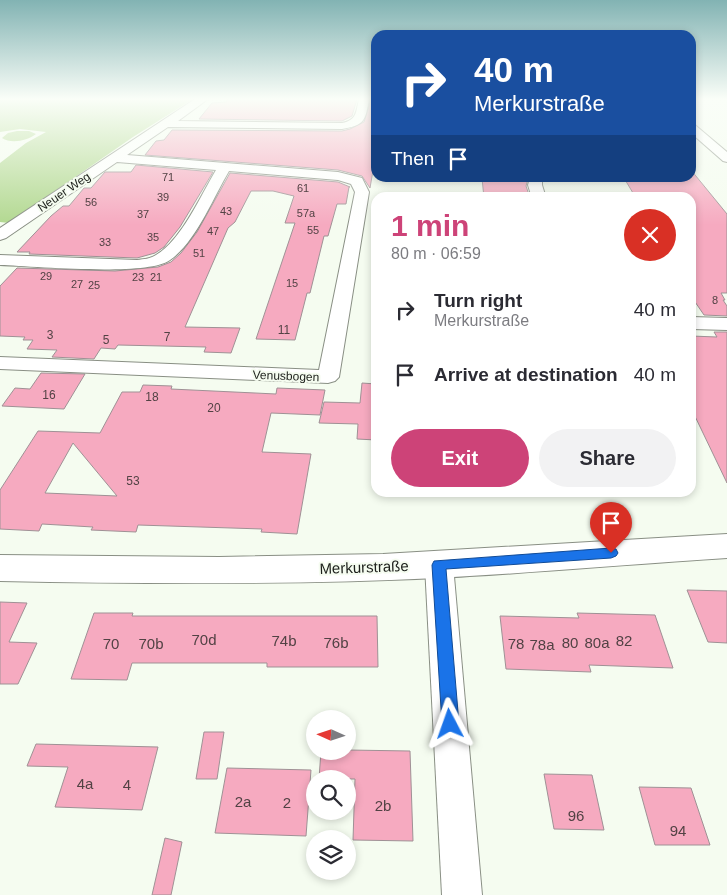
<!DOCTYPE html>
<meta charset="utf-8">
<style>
body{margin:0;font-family:Helvetica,sans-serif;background:#f2f2f3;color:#2b2b33;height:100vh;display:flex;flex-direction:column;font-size:19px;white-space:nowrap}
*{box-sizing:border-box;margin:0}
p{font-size:16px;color:#7c7c81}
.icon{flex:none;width:28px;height:28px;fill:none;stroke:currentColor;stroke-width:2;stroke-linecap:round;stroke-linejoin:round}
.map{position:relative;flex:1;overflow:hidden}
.sheet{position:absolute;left:371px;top:192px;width:325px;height:305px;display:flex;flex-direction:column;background:#fff;border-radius:15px;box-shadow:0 2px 8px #0003}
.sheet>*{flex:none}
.top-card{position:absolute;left:371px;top:30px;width:325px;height:152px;border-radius:15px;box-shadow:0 2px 8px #0003;background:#1a4fa0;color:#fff;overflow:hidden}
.needle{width:32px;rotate:273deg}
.tools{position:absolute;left:306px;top:710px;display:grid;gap:10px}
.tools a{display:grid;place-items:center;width:50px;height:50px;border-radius:50%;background:#fff;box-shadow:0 2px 8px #0003;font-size:25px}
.pin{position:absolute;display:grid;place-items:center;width:42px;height:42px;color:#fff;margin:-51px -21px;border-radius:50% 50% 50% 0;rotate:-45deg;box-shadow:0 0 5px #0007}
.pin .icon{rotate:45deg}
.me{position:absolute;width:55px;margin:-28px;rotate:356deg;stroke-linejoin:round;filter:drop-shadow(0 0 4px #0008)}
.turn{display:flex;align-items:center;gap:18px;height:105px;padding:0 20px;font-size:22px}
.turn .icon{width:65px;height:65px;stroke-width:2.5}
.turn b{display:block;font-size:35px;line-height:42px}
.then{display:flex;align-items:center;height:48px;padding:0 20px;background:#0003;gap:10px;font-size:19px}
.round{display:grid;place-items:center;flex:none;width:52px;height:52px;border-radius:26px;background:#f2f2f3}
.head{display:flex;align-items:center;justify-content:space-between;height:85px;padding:0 20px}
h1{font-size:30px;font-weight:700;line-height:38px;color:#cd4378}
.cta{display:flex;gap:10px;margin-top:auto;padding:10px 20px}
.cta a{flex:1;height:58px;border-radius:30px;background:#cd4378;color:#fff;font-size:20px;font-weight:700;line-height:58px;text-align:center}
.cta a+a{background:#f2f2f3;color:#2b2b33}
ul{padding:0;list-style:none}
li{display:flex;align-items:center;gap:15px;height:65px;padding:0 20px}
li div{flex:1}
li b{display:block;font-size:19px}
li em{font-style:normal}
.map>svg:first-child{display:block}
</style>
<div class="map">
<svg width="727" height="895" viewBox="0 0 727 895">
<rect width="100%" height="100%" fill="#f5fcf0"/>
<g fill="#b2d890">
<polygon points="0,99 193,99 133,137 9,223 0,222 0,163 26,143 46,132 20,129 0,132"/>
<path d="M17 131H29L36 134C27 141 11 144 2 138L8 133Z"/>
</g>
<g fill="#f6aac0" stroke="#9f9195" fill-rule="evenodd">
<polygon points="228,99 357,99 352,116 342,121 199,119 212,103 226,102"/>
<polygon points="371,99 376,99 376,153 370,188 362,176 338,170 145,155 156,141 164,140 172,130 342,131 350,129 364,122"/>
<polygon points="136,165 213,172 180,227 164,247 155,253 137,258 29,254 30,252 17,252 51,216 63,206 69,206 84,188 91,188 105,172 131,172"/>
<polygon points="691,170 727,214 727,293 721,293 725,300 723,300 727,306 727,316 704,315 691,296 691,198 636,198 624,178 691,178"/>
<polygon points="230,173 338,182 350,187 349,187 346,204 337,204 328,236 324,236 310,293 307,293 295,340 256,339 295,223 285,223 294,196 273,191 251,191 235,222 228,228 185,327 240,328 231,353 204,352 206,347 118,345 115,349 101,348 94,359 52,357 57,350 27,349 33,340 23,340 25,337 0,336 0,286 17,268 115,271 158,267 171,262 181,253 197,232"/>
<polygon points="482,178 528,179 526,186 530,198 484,198"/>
<polygon points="714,332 727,332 727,483 691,408 691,336 717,337"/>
<polygon points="41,373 85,374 64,409 2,406 15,388 30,389"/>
<polygon points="362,383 376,384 376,440 357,439 358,424 319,423 324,402 360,403"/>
<path d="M143 385 172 386 171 389 276 394 277 388 325 390 320 415 271 413 262 452 311 454 297 534 261 532 262 529 138 525 136 532 91 530 93 527 42 524 39 531 0 529V490L38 431 100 433 122 392H140ZM73 443 117 496 45 493Z"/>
<polygon points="687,590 727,591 727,643 708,642"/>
<polygon points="0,602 27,603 9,642 37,643 18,684 0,684"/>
<polygon points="94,613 133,613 132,616 377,616 378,667 267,667 267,663 132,663 127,680 71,679"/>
<polygon points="577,613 655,615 673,668 589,665 591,672 506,669 500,616 579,618"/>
<polygon points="204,732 224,732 217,779 196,779"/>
<polygon points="36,744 158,747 142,810 55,807 68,767 27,766"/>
<polygon points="348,750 410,751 413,841 353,840 355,779 319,779 321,751"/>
<polygon points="227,768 311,770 306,836 215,833"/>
<polygon points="544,774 592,775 604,830 554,829"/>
<polygon points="639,787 691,788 710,845 655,845"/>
<polygon points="165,838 182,842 171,895 152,895"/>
</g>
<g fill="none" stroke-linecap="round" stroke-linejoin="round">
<defs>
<g id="street">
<path d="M195 99H208L178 121 342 123C357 120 356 112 359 99H369C365 121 365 125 342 129L168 127 127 155 338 172 362 178 369 192 339 377 335 381 328 383 0 369V357L319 370 355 192 351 184 338 180 229 171C213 198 196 242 170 260 148 277 33 266 0 265V255L137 260C144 259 150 259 156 255 181 241 201 195 216 170L117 162 6 238 0 240V228Z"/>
<polygon points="691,124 695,125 727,152 727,162 723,161 691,133"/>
<polygon points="530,178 542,178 542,185 546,198 532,198 528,185"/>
<polygon points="691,317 727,318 727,330 691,329"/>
<polygon points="439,554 449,557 453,565 482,895 442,895 425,565 429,557"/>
</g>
<path id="secondary" d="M727 534V558C630 564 534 573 437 578 292 585 146 584 0 581V555L219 557 383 554Z"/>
</defs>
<use href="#street" stroke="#898f84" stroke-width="2"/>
<use href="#secondary" stroke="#898f84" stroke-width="2"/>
<use href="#street" fill="#fff" fill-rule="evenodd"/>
<use href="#secondary" fill="#fff" fill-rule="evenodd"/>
</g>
<linearGradient id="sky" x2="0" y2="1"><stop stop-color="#82b3b3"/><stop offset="0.44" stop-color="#fafef8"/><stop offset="1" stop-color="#fafef8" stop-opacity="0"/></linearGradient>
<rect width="727" height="225" fill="url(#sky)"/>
<polygon fill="#1a73e8" stroke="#114b97" points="611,548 616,549 618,553 616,556 611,558 446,569 459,724 456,729 450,731 445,729 442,724 432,565 434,561"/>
<g text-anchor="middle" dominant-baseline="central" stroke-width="4" stroke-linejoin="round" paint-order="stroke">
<g font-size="11" fill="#524244">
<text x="168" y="177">71</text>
<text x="303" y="188">61</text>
<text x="163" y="197">39</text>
<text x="91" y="202">56</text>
<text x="226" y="211">43</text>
<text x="306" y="213">57a</text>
<text x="143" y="214">37</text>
<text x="313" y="230">55</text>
<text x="213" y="231">47</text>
<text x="153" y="237">35</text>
<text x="105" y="242">33</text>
<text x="199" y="253">51</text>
<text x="46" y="276">29</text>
<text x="138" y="277">23</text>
<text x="156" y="277">21</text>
<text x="292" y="283">15</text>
<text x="77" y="284">27</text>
<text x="94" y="285">25</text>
<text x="715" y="300">8</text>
</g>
<g font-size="12" fill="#1c1f1b" stroke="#f5fcf0">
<text transform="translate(64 192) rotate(-34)">Neuer Weg</text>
<text transform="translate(286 376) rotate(2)">Venusbogen</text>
</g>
<g font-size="12" fill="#524244">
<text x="284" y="330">11</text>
<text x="50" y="335">3</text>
<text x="167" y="337">7</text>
<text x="106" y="340">5</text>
<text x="49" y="395">16</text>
<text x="152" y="397">18</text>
<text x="214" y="408">20</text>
<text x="133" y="481">53</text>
</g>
<g font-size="15" fill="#1c1f1b" stroke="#f5fcf0">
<text transform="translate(364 567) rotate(-2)">Merkurstraße</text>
</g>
<g font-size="15" fill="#524244">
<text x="204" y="639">70d</text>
<text x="284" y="640">74b</text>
<text x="624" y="640">82</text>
<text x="336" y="642">76b</text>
<text x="570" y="642">80</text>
<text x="597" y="642">80a</text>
<text x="111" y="643">70</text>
<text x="151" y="643">70b</text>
<text x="516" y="643">78</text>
<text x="542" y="644">78a</text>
<text x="85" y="783">4a</text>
<text x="127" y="784">4</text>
<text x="243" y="801">2a</text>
<text x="287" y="802">2</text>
<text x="383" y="805">2b</text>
<text x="576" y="815">96</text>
<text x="678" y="830">94</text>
</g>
</g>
</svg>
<div class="tools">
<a><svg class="needle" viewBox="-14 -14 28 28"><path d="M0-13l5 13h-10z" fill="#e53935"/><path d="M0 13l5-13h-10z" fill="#7c7c81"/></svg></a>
<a><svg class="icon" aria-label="search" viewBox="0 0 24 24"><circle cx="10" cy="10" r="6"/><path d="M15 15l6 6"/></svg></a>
<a><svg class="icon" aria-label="layers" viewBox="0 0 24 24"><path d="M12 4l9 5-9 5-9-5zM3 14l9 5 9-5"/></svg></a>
</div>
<div class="pin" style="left:611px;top:553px;background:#d93025"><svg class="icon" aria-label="arrive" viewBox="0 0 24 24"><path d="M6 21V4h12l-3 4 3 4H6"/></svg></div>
<svg class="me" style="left:450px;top:724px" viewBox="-20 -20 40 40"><path d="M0-17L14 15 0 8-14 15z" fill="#1a73e8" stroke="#fff" stroke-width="4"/></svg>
<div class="top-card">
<div class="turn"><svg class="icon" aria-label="right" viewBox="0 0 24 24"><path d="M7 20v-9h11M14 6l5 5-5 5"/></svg><div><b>40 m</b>Merkurstraße</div></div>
<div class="then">Then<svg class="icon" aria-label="arrive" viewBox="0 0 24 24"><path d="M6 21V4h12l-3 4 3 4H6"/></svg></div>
</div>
<section class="sheet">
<div class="head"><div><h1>1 min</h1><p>80 m · 06:59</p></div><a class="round" style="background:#d93025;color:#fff"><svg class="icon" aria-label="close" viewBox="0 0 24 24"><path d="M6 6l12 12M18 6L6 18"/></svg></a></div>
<ul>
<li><svg class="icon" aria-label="right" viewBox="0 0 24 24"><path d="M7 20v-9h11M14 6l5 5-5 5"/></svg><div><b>Turn right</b><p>Merkurstraße</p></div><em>40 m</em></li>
<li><svg class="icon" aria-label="arrive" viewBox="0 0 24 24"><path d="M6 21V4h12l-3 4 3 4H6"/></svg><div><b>Arrive at destination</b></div><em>40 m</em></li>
</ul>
<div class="cta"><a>Exit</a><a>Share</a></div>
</section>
</div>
